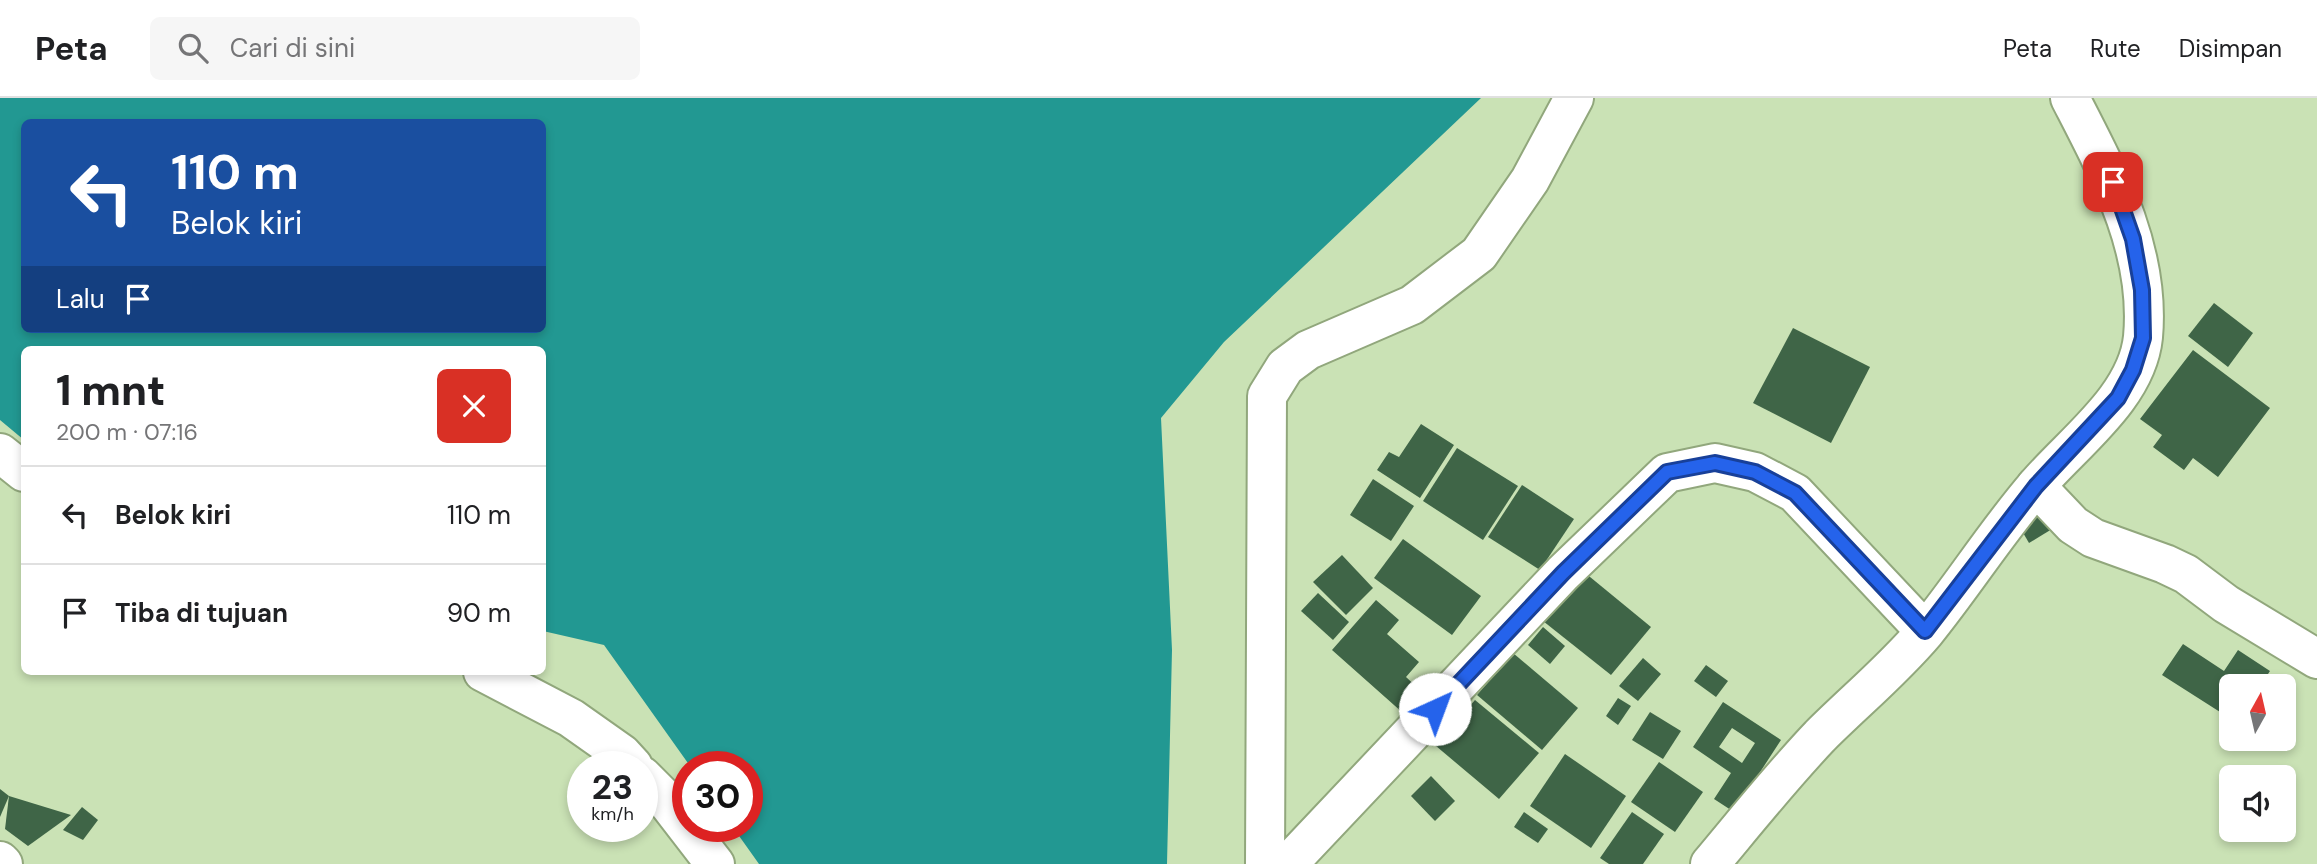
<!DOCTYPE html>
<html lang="id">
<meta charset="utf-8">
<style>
body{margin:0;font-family:"DM Sans",sans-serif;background:#f6f6f6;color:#202124;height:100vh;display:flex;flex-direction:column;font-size:26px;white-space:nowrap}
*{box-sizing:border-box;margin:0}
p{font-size:23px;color:#757577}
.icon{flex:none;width:38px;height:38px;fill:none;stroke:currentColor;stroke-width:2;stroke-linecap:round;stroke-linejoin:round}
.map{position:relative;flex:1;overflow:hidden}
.details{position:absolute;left:21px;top:248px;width:525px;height:329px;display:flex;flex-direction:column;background:#fff;border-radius:10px;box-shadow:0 4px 10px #0003}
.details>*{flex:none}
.guide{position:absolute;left:21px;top:21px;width:525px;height:214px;border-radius:10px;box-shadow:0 4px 10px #0003;background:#1a4fa0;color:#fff;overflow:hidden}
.needle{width:46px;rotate:8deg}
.buttons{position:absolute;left:2219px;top:576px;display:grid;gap:14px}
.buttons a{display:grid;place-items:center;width:77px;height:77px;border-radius:10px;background:#fff;box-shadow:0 4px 10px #0003;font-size:35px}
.speed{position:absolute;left:567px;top:653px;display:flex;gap:14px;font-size:35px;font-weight:700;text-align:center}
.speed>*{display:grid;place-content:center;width:91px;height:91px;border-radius:50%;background:#fff;box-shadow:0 4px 10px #0003;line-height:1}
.speed small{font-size:18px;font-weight:400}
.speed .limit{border:10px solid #d22;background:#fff;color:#111}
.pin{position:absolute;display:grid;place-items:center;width:60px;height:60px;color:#fff;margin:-30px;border-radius:14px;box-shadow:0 4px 10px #0006}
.me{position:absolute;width:77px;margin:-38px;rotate:43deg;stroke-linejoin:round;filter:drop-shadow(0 0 5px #0008)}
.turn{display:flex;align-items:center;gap:24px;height:147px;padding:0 35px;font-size:32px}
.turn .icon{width:91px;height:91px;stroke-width:2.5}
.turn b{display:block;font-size:49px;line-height:60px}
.then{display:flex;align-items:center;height:66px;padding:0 35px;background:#0003;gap:14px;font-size:26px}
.round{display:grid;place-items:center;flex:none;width:74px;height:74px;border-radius:10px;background:#f6f6f6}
.head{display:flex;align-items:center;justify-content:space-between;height:119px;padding:0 35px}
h1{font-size:42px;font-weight:800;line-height:52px}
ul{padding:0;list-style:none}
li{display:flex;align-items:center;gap:21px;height:98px;padding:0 35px;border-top:2px solid #e0e0e0}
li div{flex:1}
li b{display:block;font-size:26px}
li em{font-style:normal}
header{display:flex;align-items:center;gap:42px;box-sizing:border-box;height:98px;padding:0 35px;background:#fff;border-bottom:2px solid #e0e0e0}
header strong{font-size:33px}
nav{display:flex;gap:38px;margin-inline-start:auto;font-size:24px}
.search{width:490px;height:63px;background:#f6f6f6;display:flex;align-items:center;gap:18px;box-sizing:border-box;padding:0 24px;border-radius:10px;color:#757577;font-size:26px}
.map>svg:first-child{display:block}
</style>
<header>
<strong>Peta</strong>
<div class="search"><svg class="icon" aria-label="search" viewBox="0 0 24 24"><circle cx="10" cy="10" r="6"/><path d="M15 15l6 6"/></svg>Cari di sini</div>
<nav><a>Peta</a><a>Rute</a><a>Disimpan</a></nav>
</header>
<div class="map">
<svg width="2317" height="766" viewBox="0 0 2317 766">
<rect width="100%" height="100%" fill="#cae2b5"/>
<path fill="#229892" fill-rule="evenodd" d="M0 0H1481L1224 244 1161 320 1172 552 1167 766H759L732 728H747V668H690L604 547 543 533 542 252H24V342L0 322ZM24 24H542V231H24Z"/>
<g fill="#3f6547" fill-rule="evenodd">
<polygon points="2214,205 2253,235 2228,269 2188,238"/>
<polygon points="1793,230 1870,269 1831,345 1753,305"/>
<polygon points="2193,252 2270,310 2218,379 2193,360 2184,372 2153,349 2162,337 2140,321"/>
<polygon points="1421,326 1454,347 1420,400 1377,372 1389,354 1399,359"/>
<polygon points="1457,350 1518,388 1483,442 1423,403"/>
<polygon points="1373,381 1414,408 1391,443 1350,417"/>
<polygon points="1522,387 1574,421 1540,472 1488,439"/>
<polygon points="2041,413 2052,431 2029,445 2018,426"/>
<polygon points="1403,441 1481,498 1452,537 1374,480"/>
<polygon points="1342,457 1373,490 1346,517 1313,484"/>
<polygon points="1584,474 1651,529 1611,577 1543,523"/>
<polygon points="1318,495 1349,524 1333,542 1301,513"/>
<polygon points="1376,502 1399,522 1387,536 1419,564 1406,579 1422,594 1403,615 1332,552"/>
<polygon points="1543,529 1565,548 1550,566 1528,547"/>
<polygon points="2183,546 2224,573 2238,552 2270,573 2260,588 2231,588 2231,621 2162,577"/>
<polygon points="1513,555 1578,610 1542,652 1477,597"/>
<polygon points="1643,560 1661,576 1638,603 1619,588"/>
<polygon points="1706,567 1728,583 1716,599 1694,583"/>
<polygon points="1618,600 1631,608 1618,627 1606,618"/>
<polygon points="1475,602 1539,655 1499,701 1436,648"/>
<path d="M1723 604 1781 642 1734 714 1714 701 1731 675 1693 649ZM1732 630 1755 645 1742 665 1719 649Z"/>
<polygon points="1650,614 1681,633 1663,661 1632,642"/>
<polygon points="1565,656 1626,698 1591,750 1530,708"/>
<polygon points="1659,664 1703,694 1675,734 1631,704"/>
<polygon points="1431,678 1455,703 1435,723 1411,698"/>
<polygon points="0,691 9,698 0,719"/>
<polygon points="9,698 71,717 28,748 5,731"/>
<polygon points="82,709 98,722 83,742 63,732"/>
<polygon points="1524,714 1548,731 1538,745 1514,729"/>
<polygon points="1632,714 1664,736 1643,766 1609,766 1600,760"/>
</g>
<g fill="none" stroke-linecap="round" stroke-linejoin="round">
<defs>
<g id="minor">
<polyline points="0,355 24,374"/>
<polyline points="2036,388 2073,427 2093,440 2165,466 2186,476 2226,506 2317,561"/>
<polyline points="483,574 571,620 622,656 633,668"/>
<polyline points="642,678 664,700 715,766"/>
<polyline points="0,763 3,766"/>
<polyline points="1265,766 1267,298 1285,269 1308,252 1412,207 1479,156 1530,82 1574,0"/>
<polyline points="1288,766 1563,475 1667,375 1715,365 1755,374 1795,395 1925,533"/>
<path d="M1710 766C1746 723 1781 679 1820 638 1855 603 1893 572 1925 534 1964 486 1997 433 2037 387 2074 344 2137 299 2143 239 2151 152 2108 74 2070 0"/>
</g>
</defs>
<use href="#minor" stroke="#91a77c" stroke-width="42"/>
<use href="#minor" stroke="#fff" stroke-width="38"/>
</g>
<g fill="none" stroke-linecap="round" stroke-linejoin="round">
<defs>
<polyline id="route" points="1435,611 1563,475 1667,374 1715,365 1755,374 1795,395 1925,533 2036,388 2118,300 2133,272 2143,240 2142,192 2133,141 2113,84"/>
</defs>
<use href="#route" stroke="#184099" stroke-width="18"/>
<use href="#route" stroke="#2563eb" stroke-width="12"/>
</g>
</svg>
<div class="buttons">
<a><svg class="needle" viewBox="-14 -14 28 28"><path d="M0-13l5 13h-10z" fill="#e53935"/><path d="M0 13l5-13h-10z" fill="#757577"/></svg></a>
<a><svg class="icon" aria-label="sound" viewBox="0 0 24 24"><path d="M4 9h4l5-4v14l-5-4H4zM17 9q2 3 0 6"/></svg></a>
</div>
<div class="speed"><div>23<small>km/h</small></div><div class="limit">30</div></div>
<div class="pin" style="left:2113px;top:84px;background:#d93025"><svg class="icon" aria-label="arrive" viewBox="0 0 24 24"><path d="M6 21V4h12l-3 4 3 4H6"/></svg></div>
<svg class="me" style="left:1435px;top:611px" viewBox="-20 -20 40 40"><circle r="19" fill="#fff"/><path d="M0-13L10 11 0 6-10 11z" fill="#2563eb"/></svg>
<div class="guide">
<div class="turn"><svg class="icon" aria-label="left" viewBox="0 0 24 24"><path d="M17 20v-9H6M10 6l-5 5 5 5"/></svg><div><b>110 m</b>Belok kiri</div></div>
<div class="then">Lalu<svg class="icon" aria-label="arrive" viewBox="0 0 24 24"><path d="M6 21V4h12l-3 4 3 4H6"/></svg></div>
</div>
<section class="details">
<div class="head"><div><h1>1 mnt</h1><p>200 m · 07:16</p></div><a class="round" style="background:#d93025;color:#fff"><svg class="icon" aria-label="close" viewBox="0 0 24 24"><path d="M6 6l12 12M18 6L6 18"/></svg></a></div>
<ul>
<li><svg class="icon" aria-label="left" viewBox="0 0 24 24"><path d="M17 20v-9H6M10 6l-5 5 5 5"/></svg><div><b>Belok kiri</b></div><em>110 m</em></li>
<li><svg class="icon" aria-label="arrive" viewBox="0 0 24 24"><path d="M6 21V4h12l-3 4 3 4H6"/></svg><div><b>Tiba di tujuan</b></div><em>90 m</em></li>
</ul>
</section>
</div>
